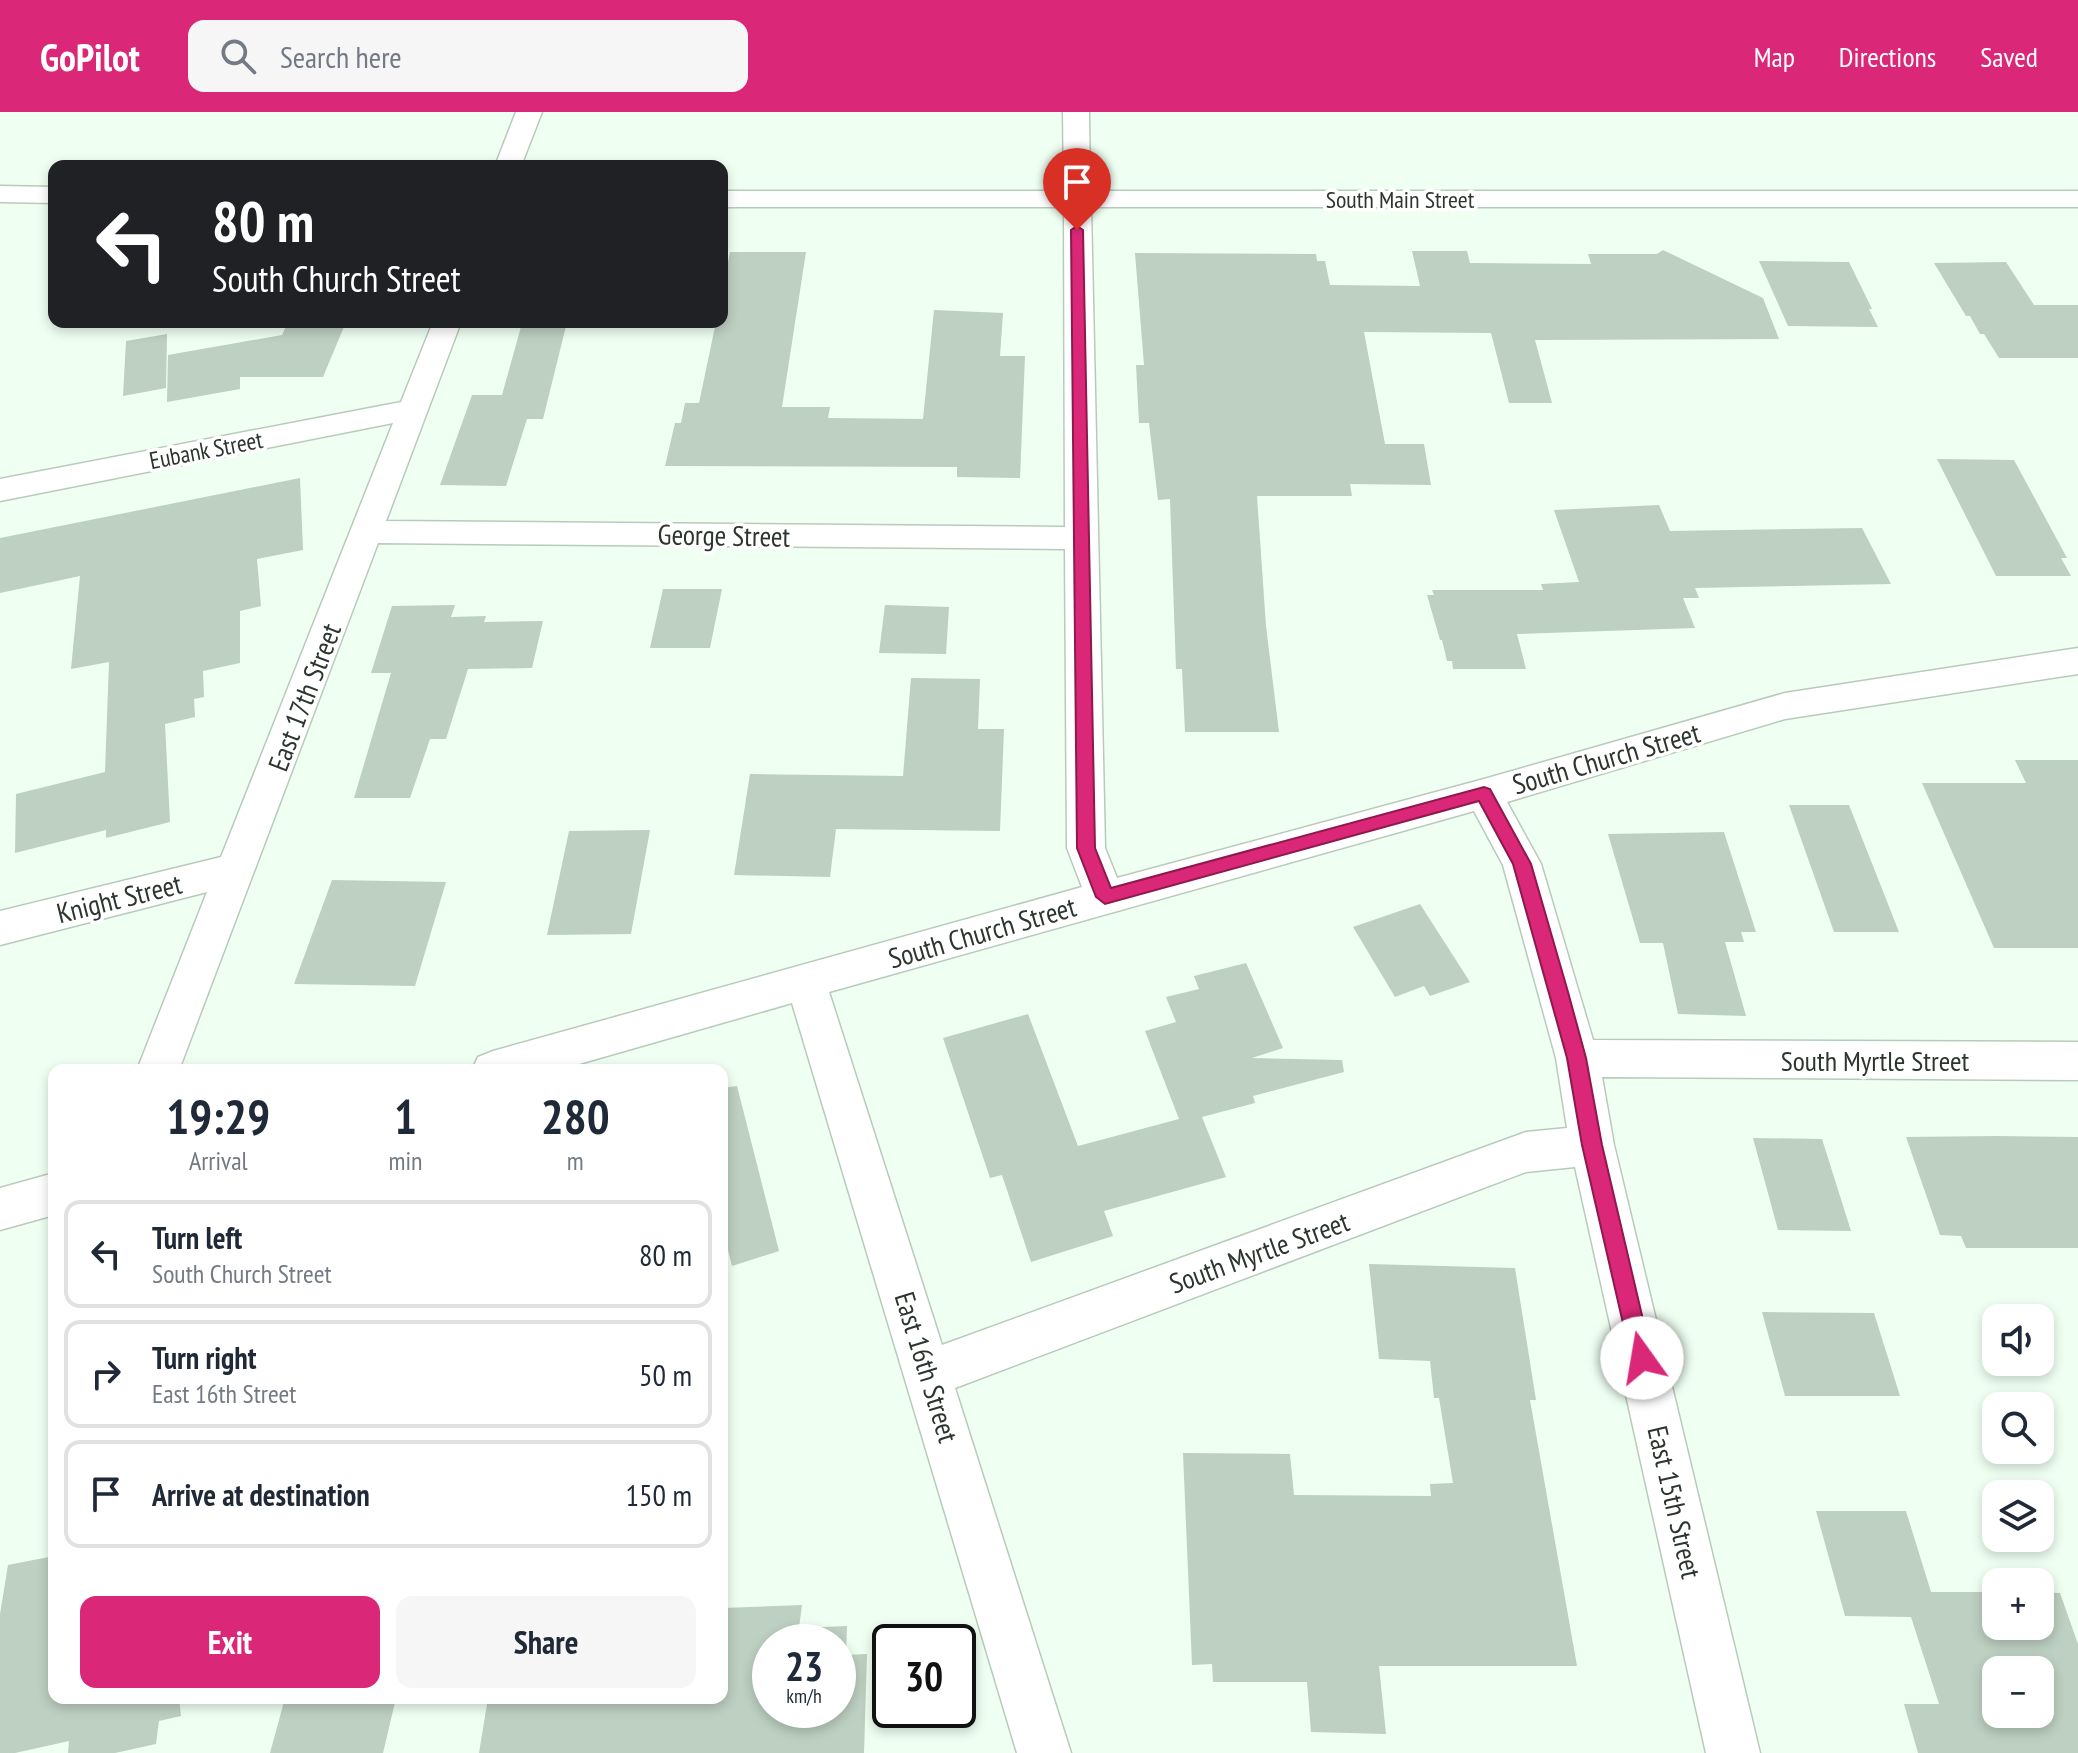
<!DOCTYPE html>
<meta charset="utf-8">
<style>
body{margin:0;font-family:"PT Sans Narrow",sans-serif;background:#f6f6f7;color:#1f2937;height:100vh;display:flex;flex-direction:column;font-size:30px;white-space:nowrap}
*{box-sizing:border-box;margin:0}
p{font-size:26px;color:#747a83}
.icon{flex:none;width:44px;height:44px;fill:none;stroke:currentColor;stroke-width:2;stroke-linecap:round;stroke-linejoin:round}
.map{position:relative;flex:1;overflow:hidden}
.drawer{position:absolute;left:48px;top:952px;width:680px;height:640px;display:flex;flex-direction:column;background:#fff;border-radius:16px;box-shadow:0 4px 12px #0003}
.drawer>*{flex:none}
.hud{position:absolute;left:48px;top:48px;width:680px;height:168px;border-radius:16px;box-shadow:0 4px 12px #0003;background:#202124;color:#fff;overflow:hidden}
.buttons{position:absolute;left:1982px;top:1192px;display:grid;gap:16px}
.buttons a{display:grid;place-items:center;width:72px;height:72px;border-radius:16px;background:#fff;box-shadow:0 4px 12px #0003;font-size:40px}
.speed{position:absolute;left:752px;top:1512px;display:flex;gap:16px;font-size:40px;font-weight:700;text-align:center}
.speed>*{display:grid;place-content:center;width:104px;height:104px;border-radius:50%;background:#fff;box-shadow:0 4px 12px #0003;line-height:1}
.speed small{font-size:20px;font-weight:400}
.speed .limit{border:4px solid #111;border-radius:12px;background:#fff;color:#111}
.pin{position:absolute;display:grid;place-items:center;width:68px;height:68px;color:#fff;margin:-82px -34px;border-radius:50% 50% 50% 0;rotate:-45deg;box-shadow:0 0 8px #0007}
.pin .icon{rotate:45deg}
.me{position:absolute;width:88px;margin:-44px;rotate:347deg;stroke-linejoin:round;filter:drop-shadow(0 0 6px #0008)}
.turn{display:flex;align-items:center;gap:28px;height:168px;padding:0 32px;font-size:36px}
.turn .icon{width:104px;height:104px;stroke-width:2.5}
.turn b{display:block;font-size:56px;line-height:68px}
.eta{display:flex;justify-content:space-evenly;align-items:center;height:136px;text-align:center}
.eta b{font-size:48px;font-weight:800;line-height:56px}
.action{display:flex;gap:16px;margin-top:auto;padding:16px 32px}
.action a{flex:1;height:92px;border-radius:16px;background:#db2777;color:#fff;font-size:32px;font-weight:800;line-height:92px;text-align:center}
.action a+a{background:#f6f6f7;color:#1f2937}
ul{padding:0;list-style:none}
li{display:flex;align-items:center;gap:24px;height:108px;margin:0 16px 12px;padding:0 16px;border:4px solid #e0e1e3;border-radius:16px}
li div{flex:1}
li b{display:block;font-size:30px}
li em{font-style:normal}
header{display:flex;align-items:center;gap:48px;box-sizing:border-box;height:112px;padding:0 40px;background:#db2777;color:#fff}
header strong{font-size:38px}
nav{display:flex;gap:44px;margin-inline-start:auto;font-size:28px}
.search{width:560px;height:72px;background:#f6f6f7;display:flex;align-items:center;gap:20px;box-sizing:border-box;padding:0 28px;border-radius:16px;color:#747a83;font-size:30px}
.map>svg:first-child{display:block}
</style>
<header>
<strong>GoPilot</strong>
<div class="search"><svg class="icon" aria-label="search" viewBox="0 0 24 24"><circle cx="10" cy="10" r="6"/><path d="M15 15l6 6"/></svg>Search here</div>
<nav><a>Map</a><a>Directions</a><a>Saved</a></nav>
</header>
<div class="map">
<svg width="2078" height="1641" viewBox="0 0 2078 1641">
<rect width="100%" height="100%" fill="#effff2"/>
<g fill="#bdd0c1" fill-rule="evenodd">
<polygon points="1663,138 1763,186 1779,227 1535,228 1552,291 1509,291 1491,221 1364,220 1385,332 1424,332 1431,373 1350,372 1352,384 1257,384 1266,514 1279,620 1185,620 1182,557 1176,557 1170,387 1158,388 1149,311 1139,311 1136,253 1144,253 1135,141 1316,142 1317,149 1325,149 1330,173 1420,174 1412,139 1467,139 1470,151 1591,152 1588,142 1657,142"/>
<polygon points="730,140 806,140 782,295 830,295 828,306 923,307 934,198 1003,201 1000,244 1025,244 1020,366 957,365 957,355 665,354 675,311 681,311 685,291 699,291 716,210 722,210 722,180"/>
<polygon points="1759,149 1849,150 1872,197 1869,197 1878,215 1788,214"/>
<polygon points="2006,150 2034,193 2078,193 2078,246 1999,246 1984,222 1980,222 1970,204 1966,204 1934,151"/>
<polygon points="288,210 346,210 323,265 240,265 240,277 167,290 168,243 282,223"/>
<polygon points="567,210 543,307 527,307 506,374 440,373 472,283 502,283 522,211"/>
<polygon points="167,222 166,276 123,284 126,229"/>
<polygon points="1937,347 2014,348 2067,446 2061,446 2071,464 1996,464"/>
<polygon points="300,366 303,438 257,447 261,494 240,499 240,551 203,559 204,585 194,587 195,605 165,612 170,710 106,726 106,718 15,741 16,682 105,660 109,550 71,557 80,464 0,481 0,426"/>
<polygon points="1659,393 1670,419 1862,416 1891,472 1695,476 1699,486 1683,486 1695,516 1517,522 1526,557 1453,557 1452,549 1447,549 1442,528 1440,528 1427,483 1434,483 1432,478 1543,478 1541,472 1579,470 1554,398"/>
<polygon points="663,477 722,477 710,536 650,536"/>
<polygon points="455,493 451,505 486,504 484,510 543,509 532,556 468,557 446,627 430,627 410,686 354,686 391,561 371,561 392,494"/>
<polygon points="885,493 949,495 946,542 879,541"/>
<polygon points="911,566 980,567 978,617 1004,617 1000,719 836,717 830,765 734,763 750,662 903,664"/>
<polygon points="2015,648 2078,648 2078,836 1994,836 1922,671 2026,671"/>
<polygon points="1789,693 1849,693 1899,820 1834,820"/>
<polygon points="650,718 631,822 547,823 569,719"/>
<polygon points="1724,720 1756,820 1741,820 1744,830 1725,830 1746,904 1678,902 1663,831 1640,831 1608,722"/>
<polygon points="332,768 446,770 415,874 294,872"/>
<polygon points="1420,792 1470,870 1430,884 1424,874 1395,885 1353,815"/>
<polygon points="1246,851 1283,936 1252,946 1342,948 1344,960 1253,984 1255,991 1202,1005 1226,1065 1104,1099 1113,1124 1031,1150 1002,1063 990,1066 943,926 1028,902 1078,1034 1179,1007 1145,919 1176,910 1166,885 1199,877 1194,864"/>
<polygon points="737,974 779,1139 732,1154 722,1114 722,976"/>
<polygon points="1996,1024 2078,1025 2078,1136 1966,1136 1961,1124 1940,1123 1906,1025"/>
<polygon points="1753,1026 1822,1027 1851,1119 1778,1118"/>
<polygon points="1369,1152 1515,1156 1536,1288 1530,1288 1577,1554 1379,1554 1386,1622 1311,1620 1307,1570 1213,1570 1212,1552 1192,1553 1183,1341 1290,1342 1294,1383 1431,1384 1430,1372 1453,1371 1439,1286 1434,1286 1430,1249 1379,1247"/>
<polygon points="1762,1200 1874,1201 1900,1284 1785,1284"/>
<path d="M1816 1399H1906L1931 1480H1996V1514H2040V1480L2060 1481 2078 1532V1641H1918L1904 1592H1939L1911 1505 1845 1504ZM1996 1558H2040V1602H1996Z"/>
<polygon points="54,1444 54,1586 179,1586 181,1604 159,1609 156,1632 115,1641 68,1641 69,1629 15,1641 0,1641 0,1502 8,1453"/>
<path d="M802 1493 799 1516 847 1514 846 1543 867 1542 864 1641H479L488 1586H722V1496ZM770 1530H838V1598H770Z"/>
<polygon points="285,1586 396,1586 383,1641 270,1641"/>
</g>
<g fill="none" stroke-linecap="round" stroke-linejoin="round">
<defs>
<g id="street">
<polygon points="516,0 542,0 521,54 495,54"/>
<path d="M1063 0H1089L1090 79H2078V95H1091L1105 736 1117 766 1484 667 1785 581 2078 536V562L1785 607 1507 690 1541 752 1593 928 2078 930V968L1602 965 1614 1033 1760 1641H1706L1575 1055 1526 1060 955 1276 1071 1641H1017L792 891 558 958H472L478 945 493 939 1082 775 1067 736 1065 437 378 431 179 958H137L207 780 0 833V799L221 745 393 311 0 389V367L401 290 433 210H461L386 409 1065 415 1064 95H722V79H1064ZM1474 699 1503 753 1556 946 1567 1016 1526 1020 942 1233 829 880Z"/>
<polygon points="0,74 54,75 54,91 0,90"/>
<polygon points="54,1061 54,1103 0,1118 0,1076"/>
</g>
</defs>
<use href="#street" stroke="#b8cbbb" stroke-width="3"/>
<use href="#street" fill="#fff" fill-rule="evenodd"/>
</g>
<polygon fill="#db2777" stroke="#8e194d" stroke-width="2" points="1077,114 1083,118 1095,736 1111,776 1484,675 1490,677 1531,752 1568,880 1586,946 1602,1033 1652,1246 1649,1253 1642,1256 1634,1253 1631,1246 1582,1033 1567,946 1513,752 1479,689 1105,792 1096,785 1077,736 1071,118"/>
<g text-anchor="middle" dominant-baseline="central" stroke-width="7" stroke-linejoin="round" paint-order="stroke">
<g font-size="24" fill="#2d352f" stroke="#fff">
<text x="1400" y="87">South Main Street</text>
<text transform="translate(206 338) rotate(-11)">Eubank Street</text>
</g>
<g font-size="28" fill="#2d352f" stroke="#fff">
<text transform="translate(724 423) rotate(1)">George Street</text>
<text transform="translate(304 585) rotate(-69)">East 17th Street</text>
<text transform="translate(1606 646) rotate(-16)">South Church Street</text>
<text transform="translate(119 786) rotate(-14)">Knight Street</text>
<text transform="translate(982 820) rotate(-16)">South Church Street</text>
<text x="1875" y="948">South Myrtle Street</text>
<text transform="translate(1259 1140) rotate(-20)">South Myrtle Street</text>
<text transform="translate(927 1255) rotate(73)">East 16th Street</text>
<text transform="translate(1675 1390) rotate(77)">East 15th Street</text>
</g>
</g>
</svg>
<div class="buttons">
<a><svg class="icon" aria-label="sound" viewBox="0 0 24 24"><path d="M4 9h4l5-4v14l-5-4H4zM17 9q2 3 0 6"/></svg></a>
<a><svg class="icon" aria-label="search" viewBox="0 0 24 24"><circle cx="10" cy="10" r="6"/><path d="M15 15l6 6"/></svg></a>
<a><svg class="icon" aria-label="layers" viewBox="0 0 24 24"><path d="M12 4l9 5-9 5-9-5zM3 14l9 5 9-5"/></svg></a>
<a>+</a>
<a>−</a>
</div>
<div class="speed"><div>23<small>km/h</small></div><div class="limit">30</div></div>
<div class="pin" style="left:1077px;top:118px;background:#d93025"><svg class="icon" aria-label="arrive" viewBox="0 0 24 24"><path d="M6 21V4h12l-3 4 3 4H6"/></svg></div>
<svg class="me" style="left:1642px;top:1246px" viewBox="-20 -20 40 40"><circle r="19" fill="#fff"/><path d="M0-13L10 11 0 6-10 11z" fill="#db2777"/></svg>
<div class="hud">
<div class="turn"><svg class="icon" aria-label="left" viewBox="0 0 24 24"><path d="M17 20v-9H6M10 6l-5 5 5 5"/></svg><div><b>80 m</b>South Church Street</div></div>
</div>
<section class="drawer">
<div class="eta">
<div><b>19:29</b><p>Arrival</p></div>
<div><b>1</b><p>min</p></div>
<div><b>280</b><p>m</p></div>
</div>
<ul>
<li><svg class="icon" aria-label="left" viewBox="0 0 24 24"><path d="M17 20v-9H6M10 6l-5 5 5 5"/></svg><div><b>Turn left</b><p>South Church Street</p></div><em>80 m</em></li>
<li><svg class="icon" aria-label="right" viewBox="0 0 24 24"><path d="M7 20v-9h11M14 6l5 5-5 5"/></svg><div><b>Turn right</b><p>East 16th Street</p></div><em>50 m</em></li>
<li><svg class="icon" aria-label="arrive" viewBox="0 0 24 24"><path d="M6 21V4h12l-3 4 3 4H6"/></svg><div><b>Arrive at destination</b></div><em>150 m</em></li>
</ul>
<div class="action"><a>Exit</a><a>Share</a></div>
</section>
</div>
